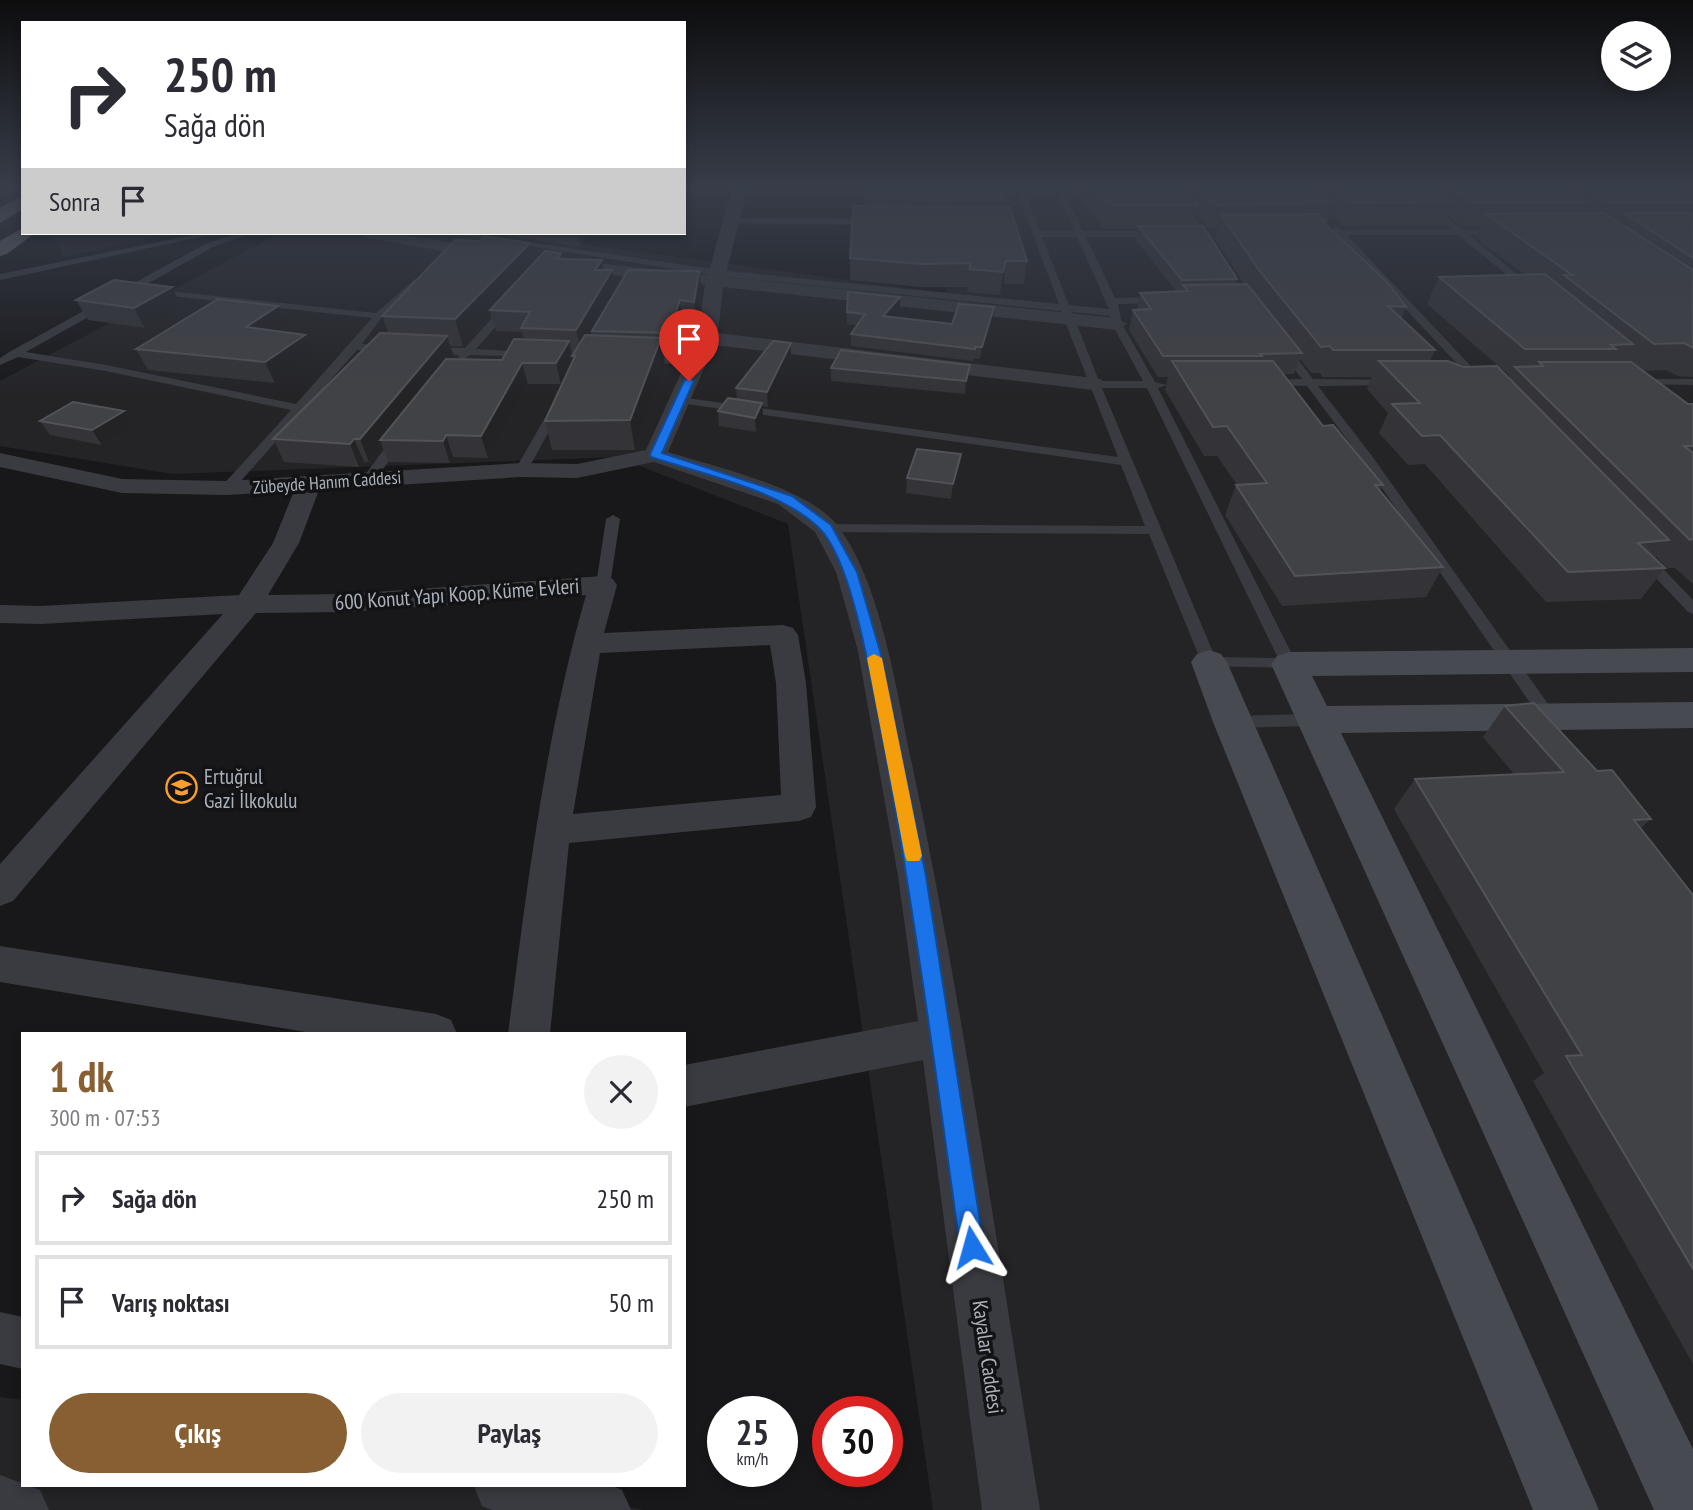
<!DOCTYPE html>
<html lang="tr">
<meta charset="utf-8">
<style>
body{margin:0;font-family:"PT Sans Narrow",sans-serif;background:#f2f2f3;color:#2b2b33;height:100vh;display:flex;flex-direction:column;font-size:26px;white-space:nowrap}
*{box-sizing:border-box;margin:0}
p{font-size:23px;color:#7c7c81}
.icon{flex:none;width:38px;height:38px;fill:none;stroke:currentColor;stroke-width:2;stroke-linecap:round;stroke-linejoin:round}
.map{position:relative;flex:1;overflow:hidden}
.details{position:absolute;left:21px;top:1032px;width:665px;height:455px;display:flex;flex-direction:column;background:#fff;border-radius:0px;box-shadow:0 4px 10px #0003}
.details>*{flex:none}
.hud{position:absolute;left:21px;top:21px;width:665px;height:214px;border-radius:0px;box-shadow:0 4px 10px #0003;background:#fff;color:#2b2b33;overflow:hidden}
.tools{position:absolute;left:1601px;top:21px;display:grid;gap:14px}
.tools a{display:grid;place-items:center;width:70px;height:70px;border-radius:50%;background:#fff;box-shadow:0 4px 10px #0003;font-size:35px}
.speed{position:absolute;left:707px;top:1396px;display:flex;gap:14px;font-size:35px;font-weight:700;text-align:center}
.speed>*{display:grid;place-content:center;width:91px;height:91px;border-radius:50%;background:#fff;box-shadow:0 4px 10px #0003;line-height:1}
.speed small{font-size:18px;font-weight:400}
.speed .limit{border:10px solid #d22;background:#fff;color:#111}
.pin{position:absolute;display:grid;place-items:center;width:60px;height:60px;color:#fff;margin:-72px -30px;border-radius:50% 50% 50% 0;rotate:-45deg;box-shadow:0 0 7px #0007}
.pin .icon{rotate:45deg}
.me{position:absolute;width:77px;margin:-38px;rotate:352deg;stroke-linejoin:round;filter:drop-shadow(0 0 5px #0008)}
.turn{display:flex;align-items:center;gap:24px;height:147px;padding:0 28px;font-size:32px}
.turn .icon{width:91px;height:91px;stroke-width:2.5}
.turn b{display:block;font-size:49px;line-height:60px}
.then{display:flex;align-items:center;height:66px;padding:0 28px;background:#0003;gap:14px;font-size:26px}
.round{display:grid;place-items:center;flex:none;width:74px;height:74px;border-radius:37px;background:#f2f2f3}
.overview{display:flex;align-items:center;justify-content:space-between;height:119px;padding:0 28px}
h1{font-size:42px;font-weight:800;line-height:52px;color:#885f32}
.button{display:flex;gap:14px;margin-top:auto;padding:14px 28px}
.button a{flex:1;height:80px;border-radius:42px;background:#885f32;color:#fff;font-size:28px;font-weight:800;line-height:80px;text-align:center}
.button a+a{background:#f2f2f3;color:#2b2b33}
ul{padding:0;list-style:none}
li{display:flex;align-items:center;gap:21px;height:94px;margin:0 14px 10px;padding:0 14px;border:4px solid #e1e1e2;border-radius:0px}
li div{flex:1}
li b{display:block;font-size:26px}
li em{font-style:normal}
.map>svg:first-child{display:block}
</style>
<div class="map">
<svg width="1693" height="1510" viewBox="0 0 1693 1510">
<rect width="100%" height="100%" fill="#18181a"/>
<g fill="#242427">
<polygon points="938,187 1693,187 1693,1510 933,1510 788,524 617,457 173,474 0,446 0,381 280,233 497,233 946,293"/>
<polygon points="0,1397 23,1400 23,1486 524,1486 643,1510 0,1510"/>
</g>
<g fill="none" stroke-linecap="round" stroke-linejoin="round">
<g fill="#393b40" fill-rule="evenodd">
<path d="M1015 187H1023L1040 231H1075L1054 187H1062L1083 231H1158L1162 234 1158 237H1086L1115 298 1161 297 1166 300 1161 303 1118 304 1122 324 1155 382 1167 385 1158 388 1297 664 1295 668 1203 666 1149 534 826 532 819 528 826 524 1145 526 1121 465 679 403 673 400 679 397 1118 457 1061 311 718 276 448 233H468L718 270 1059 304ZM1042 237H1077L1109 309 1069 305ZM1072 312 1110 316 1112 324 1143 381H1099ZM1102 388H1147L1278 658 1215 657Z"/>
<polygon points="1165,187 1173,187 1214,244 1213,246 1207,246"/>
<polygon points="1401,187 1410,187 1463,230 1504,230 1504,234 1501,235 1469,235 1535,289 1527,291 1458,235 1347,235 1486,382 1486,386 1478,386 1337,236 1312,236 1308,233 1312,230 1333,230 1336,226 1342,230 1452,230"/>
<polygon points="732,218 876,219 880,222 876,225 729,223"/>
<polygon points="203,233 219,233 0,280 0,274"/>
<polygon points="240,233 252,233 213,247 26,352 106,365 296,404 372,318 152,294 149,293 149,289 376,313 415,279 421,279 421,283 382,317 362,344 389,346 393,347 393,351 357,350 232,491 222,491 220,488 291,410 106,371 18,357 0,365 0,358 11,351 207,243"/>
<polygon points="504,305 513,307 476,349 529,352 533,353 533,357 470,355 463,360 458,357 459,355 431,353 426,350 431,347 465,348"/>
<polygon points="1279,345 1287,345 1313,379 1396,380 1396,384 1392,385 1318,386 1372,456 1558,718 1560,722 1558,726 1546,726 1364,462 1307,386 1262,385 1260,383 1266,380 1302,379 1278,347"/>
<polygon points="640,357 698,359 703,362 698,365 636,362 636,358"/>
<polygon points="1637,379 1693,379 1693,385 1633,384 1633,380"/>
<polygon points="553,404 563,406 526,473 516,473 515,470"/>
<polygon points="400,432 406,436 375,481 365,481 365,475 396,433"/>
<polygon points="613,515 620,519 610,585 603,590 596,585 606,519"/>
<polygon points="1645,554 1650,555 1693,600 1693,614 1688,612 1640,561 1640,555"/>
<polygon points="1316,714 1324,720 1316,726 1232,728 1224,722 1232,716"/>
</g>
<g fill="#393b40" fill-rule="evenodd">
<path d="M732 187H748L725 277 1117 318 1127 324 1117 330 723 287 718 333 1093 378 1101 379 1104 384 1101 389 1093 390 714 345 668 452C715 467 807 487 837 525 881 581 897 694 912 764 964 1011 999 1261 1040 1510H982L923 1060 684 1107V1065L918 1021 898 876 858 651 836 572 815 532 778 504 654 462 577 478 521 477 319 490 299 543 268 595 346 594 603 576 613 579 617 585 604 633 783 625 793 628 798 635 806 683 816 807 811 817 799 821 569 843 550 1034H508C527 886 545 737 586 595L346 612 256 613 13 901 0 906V864L223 614 41 624 0 623V605L41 606 239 595 273 543 294 491 227 495 122 493 0 467V453L122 479 227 481 521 463 577 464 646 450 697 338 705 285 557 269 548 264 557 259 708 275ZM770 645 776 683 781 795 573 814 600 653Z"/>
<polygon points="360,233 395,233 493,250 502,255 493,260 368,238"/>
<polygon points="0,946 436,1014 451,1020 457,1034 318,1034 0,982"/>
<polygon points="0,1312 23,1317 23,1369 0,1364"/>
<polygon points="0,1475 40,1490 49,1510 0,1510"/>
<polygon points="474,1486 613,1486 622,1490 631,1510 492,1510 482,1506"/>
</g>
<g fill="#474a50" fill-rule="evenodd">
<polygon points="1693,648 1693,672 1312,676 1327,706 1693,702 1693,728 1341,733 1693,1449 1693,1510 1654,1510 1271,664 1277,656 1289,652"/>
<polygon points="1209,650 1221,654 1227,662 1599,1510 1533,1510 1213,722 1191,662 1197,654"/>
</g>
<g fill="#656971" fill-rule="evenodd">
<polygon points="23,195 23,209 0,223 0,208"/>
<polygon points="23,228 23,233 35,233 7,254 0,256 0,241"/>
</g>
</g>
<g fill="#343438" fill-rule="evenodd">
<polygon points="863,187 999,187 1006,199 1005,207 1027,261 1024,284 1004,284 1000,295 967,292 968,287 919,287 850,280 850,258 865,206"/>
<path d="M1069 187H1693V377L1678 376 1666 370 1643 371 1688 404H1693V584L1675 568H1667L1656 557 1655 558 1665 568 1641 599 1546 602 1425 464 1408 465 1379 433 1388 413 1367 389 1372 377H1323L1320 373H1311L1300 359 1294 374H1283L1323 426 1383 485 1380 492 1443 567 1426 597 1282 606 1225 515 1236 485H1237L1217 456H1204L1165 390 1168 377H1158L1129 330 1133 310 1137 309 1140 293 1177 292 1135 239 1137 228H1104ZM1196 213 1207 228H1218L1215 239 1244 284H1236L1237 279 1192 226ZM1330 213 1342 226 1442 225 1447 214 1462 226H1480L1475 238 1525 275 1439 277 1427 304 1510 376 1509 378 1463 367 1430 361 1435 350 1401 319 1406 307 1326 225Z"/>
<polygon points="508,233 588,233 580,247 509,236"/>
<path d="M561 253 562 259 604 270H612L616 290 594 328 702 290 697 323 683 321 672 354H663L665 366 635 450H552L545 421 565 378 561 384H528L488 458 453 457 450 463 389 462 382 446 369 462H364L359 467 284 462 273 439 389 334 382 316ZM491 316 496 331 522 332 524 339 502 360 452 359 454 357 450 346H463Z"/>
<polygon points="76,300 182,308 145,328 88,320"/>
<polygon points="900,309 893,317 952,324 993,319 980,359 974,359 973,361 851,346 851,334 857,325 847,324 847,312"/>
<polygon points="287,327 280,332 314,356 275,383 148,370 136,349"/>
<polygon points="791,357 768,407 762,406 763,417 756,432 719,426 718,411 737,399 736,388"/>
<polygon points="970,365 969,378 965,394 831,381 831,368"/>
<polygon points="40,421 133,426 102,445 50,435"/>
<polygon points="960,469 951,499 906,493 907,478"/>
<polygon points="1505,706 1597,771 1651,819 1641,828 1693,895 1693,1364 1533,1081 1544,1073 1394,809 1415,779 1514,774 1483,737"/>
</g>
<g fill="#232326">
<polygon points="50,233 175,233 64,257"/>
<polygon points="578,233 588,233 580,247 577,234"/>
<polygon points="530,243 536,269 490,310 491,316 463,346 455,319"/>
<polygon points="602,260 605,280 595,270"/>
<polygon points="1006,261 1004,284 1000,295 1003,272"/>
<polygon points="612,270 616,290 581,351 576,330"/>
<polygon points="699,271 702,290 697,323 694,302"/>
<polygon points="172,287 182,308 145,328 134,308"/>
<polygon points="900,297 900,309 883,327 883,316"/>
<polygon points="680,300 683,321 672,354 669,333"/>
<polygon points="278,306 287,327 256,348 246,327"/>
<polygon points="994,307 993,319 980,359 982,347"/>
<polygon points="305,335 314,356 275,383 265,362"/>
<polygon points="447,336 454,357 387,440 380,440 382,446 369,462 360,439"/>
<polygon points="661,338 665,366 635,450 630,420"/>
<polygon points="569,341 574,362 561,384 556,363"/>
<polygon points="791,343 791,357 768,407 767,392"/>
<polygon points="522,363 528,384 488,458 481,436"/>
<polygon points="970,365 969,378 965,394 966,381"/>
<polygon points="762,403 763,417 756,432 755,418"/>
<polygon points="124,411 133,426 102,445 92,430"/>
<polygon points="446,435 453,457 450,463 443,441"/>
<polygon points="354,439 364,462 359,467 350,444"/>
<polygon points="961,454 960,469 951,499 953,484"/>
</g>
<g fill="#414246" stroke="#515358" stroke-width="2">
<polygon points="865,187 999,187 1006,199 867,198"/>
<polygon points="1092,187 1184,187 1198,205 1108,205"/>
<polygon points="1199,187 1318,187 1333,203 1213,205"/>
<polygon points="1334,187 1433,187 1452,202 1350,203"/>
<polygon points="1451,187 1564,187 1588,203 1472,203"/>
<polygon points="1584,187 1685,187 1693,191 1693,203 1608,203"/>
<polygon points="853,206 1010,207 1027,261 1006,261 1003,272 969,269 971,263 921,264 850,258"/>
<polygon points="1604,213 1693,270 1693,348 1684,343 1654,344 1564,275 1572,275 1486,214"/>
<polygon points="1624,213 1693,213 1693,258"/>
<polygon points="1319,214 1326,221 1322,221 1387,282 1406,307 1388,306 1435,350 1333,350 1330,346 1321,347 1259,270 1221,215"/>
<polygon points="1138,226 1203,226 1237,279 1182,280"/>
<polygon points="484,236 530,243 455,319 382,316 455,240 481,241"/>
<polygon points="545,251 561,253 557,259 602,260 595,270 612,270 576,330 521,328 530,312 490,310"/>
<polygon points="628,270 699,271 694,302 680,300 669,333 592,331"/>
<polygon points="1545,274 1633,344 1611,345 1616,349 1525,349 1439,277"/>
<polygon points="114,280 172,287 134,308 76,300"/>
<polygon points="1247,284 1302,353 1260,354 1262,356 1163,356 1133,310 1151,309 1140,293 1188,291 1183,285"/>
<polygon points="848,292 900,297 883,316 952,324 959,304 994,307 982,347 975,347 975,349 851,334 865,314 847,312"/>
<polygon points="218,299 278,306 246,327 305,335 265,362 136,349"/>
<polygon points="380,333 447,336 360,439 354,439 350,444 273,439"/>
<polygon points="585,335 661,338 630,420 545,421 575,356 572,356"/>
<polygon points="514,339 569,341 556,363 522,363 481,436 446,435 443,441 380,440 446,359 502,360"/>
<polygon points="773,341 791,343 767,392 736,388"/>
<polygon points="841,350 970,365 966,381 831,368"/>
<polygon points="1172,361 1273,361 1323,426 1333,425 1383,485 1375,485 1443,567 1295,576 1236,485 1267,483 1227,426 1213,427"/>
<polygon points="1379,361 1448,361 1463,367 1497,366 1669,540 1638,543 1665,568 1568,572 1440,435 1422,436 1392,404 1420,403"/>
<polygon points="1539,362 1631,362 1688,404 1693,404 1693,446 1684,446 1693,453 1693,539 1690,540 1515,367 1543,366"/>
<polygon points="728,398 762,403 755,418 718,411"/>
<polygon points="73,402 124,411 92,430 40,421"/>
<polygon points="917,449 961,454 953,484 907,478"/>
<polygon points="1534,703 1597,771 1612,770 1651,819 1634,820 1693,895 1693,1269 1566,1056 1582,1055 1415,779 1564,772 1505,706"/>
</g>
<linearGradient id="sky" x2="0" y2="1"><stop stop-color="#0d0d0e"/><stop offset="0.47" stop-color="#373d49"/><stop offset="1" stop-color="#373d49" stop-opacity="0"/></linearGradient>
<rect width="1693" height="399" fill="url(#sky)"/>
<path fill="#1a73e8" stroke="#114b97" stroke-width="2" d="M689 378 694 381 662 453 792 496 831 525 857 572 880 651 926 876 984 1247 980 1255 972 1259 964 1255 960 1247C936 1074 913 901 881 730 871 681 853 563 820 529 783 491 702 474 651 457L650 454 684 381Z"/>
<polygon fill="#f59e0b" points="874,654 882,658 922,856 919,861 907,861 905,856 867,658"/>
<defs>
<symbol id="school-ring" viewBox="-11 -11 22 22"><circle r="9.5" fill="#131315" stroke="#f99f31" stroke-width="1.5"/><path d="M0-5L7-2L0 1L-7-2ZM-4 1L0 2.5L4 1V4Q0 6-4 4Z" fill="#f99f31"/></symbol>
</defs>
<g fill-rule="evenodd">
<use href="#school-ring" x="164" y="770" width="35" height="35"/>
</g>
<g text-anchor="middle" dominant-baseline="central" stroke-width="7" stroke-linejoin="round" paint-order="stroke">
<g font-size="18" fill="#aab1bb" stroke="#131315">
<text transform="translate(327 482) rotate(-4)">Zübeyde Hanım Caddesi</text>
</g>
<g font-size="21" fill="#aab1bb" stroke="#131315">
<text transform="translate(457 594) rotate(-4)">600 Konut Yapı Koop. Küme Evleri</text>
<text transform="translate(988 1357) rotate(82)">Kayalar Caddesi</text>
</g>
<g font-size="21" fill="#aab1bb" stroke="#131315" text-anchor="start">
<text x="204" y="776">Ertuğrul<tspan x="204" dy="24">Gazi İlkokulu</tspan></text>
</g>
</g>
</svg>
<div class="tools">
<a><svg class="icon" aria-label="layers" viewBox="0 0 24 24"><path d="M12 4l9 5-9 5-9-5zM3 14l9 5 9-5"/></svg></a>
</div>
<div class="speed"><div>25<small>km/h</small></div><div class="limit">30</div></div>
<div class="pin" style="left:689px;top:381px;background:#d93025"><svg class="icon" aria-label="arrive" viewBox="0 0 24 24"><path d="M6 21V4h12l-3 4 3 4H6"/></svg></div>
<svg class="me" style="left:972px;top:1247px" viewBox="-20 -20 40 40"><path d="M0-17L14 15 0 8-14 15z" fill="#1a73e8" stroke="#fff" stroke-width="4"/></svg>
<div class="hud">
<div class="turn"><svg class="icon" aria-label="right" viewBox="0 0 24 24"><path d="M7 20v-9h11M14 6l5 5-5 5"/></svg><div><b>250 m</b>Sağa dön</div></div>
<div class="then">Sonra<svg class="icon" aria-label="arrive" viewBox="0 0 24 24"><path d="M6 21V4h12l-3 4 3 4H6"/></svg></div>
</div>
<section class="details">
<div class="overview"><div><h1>1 dk</h1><p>300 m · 07:53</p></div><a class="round"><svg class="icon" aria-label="close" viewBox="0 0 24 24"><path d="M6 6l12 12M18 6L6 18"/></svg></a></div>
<ul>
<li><svg class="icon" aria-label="right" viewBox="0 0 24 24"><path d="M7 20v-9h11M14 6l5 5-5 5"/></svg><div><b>Sağa dön</b></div><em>250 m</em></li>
<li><svg class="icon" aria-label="arrive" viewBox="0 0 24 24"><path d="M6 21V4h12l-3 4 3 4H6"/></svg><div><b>Varış noktası</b></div><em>50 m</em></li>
</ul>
<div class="button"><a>Çıkış</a><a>Paylaş</a></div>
</section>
</div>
